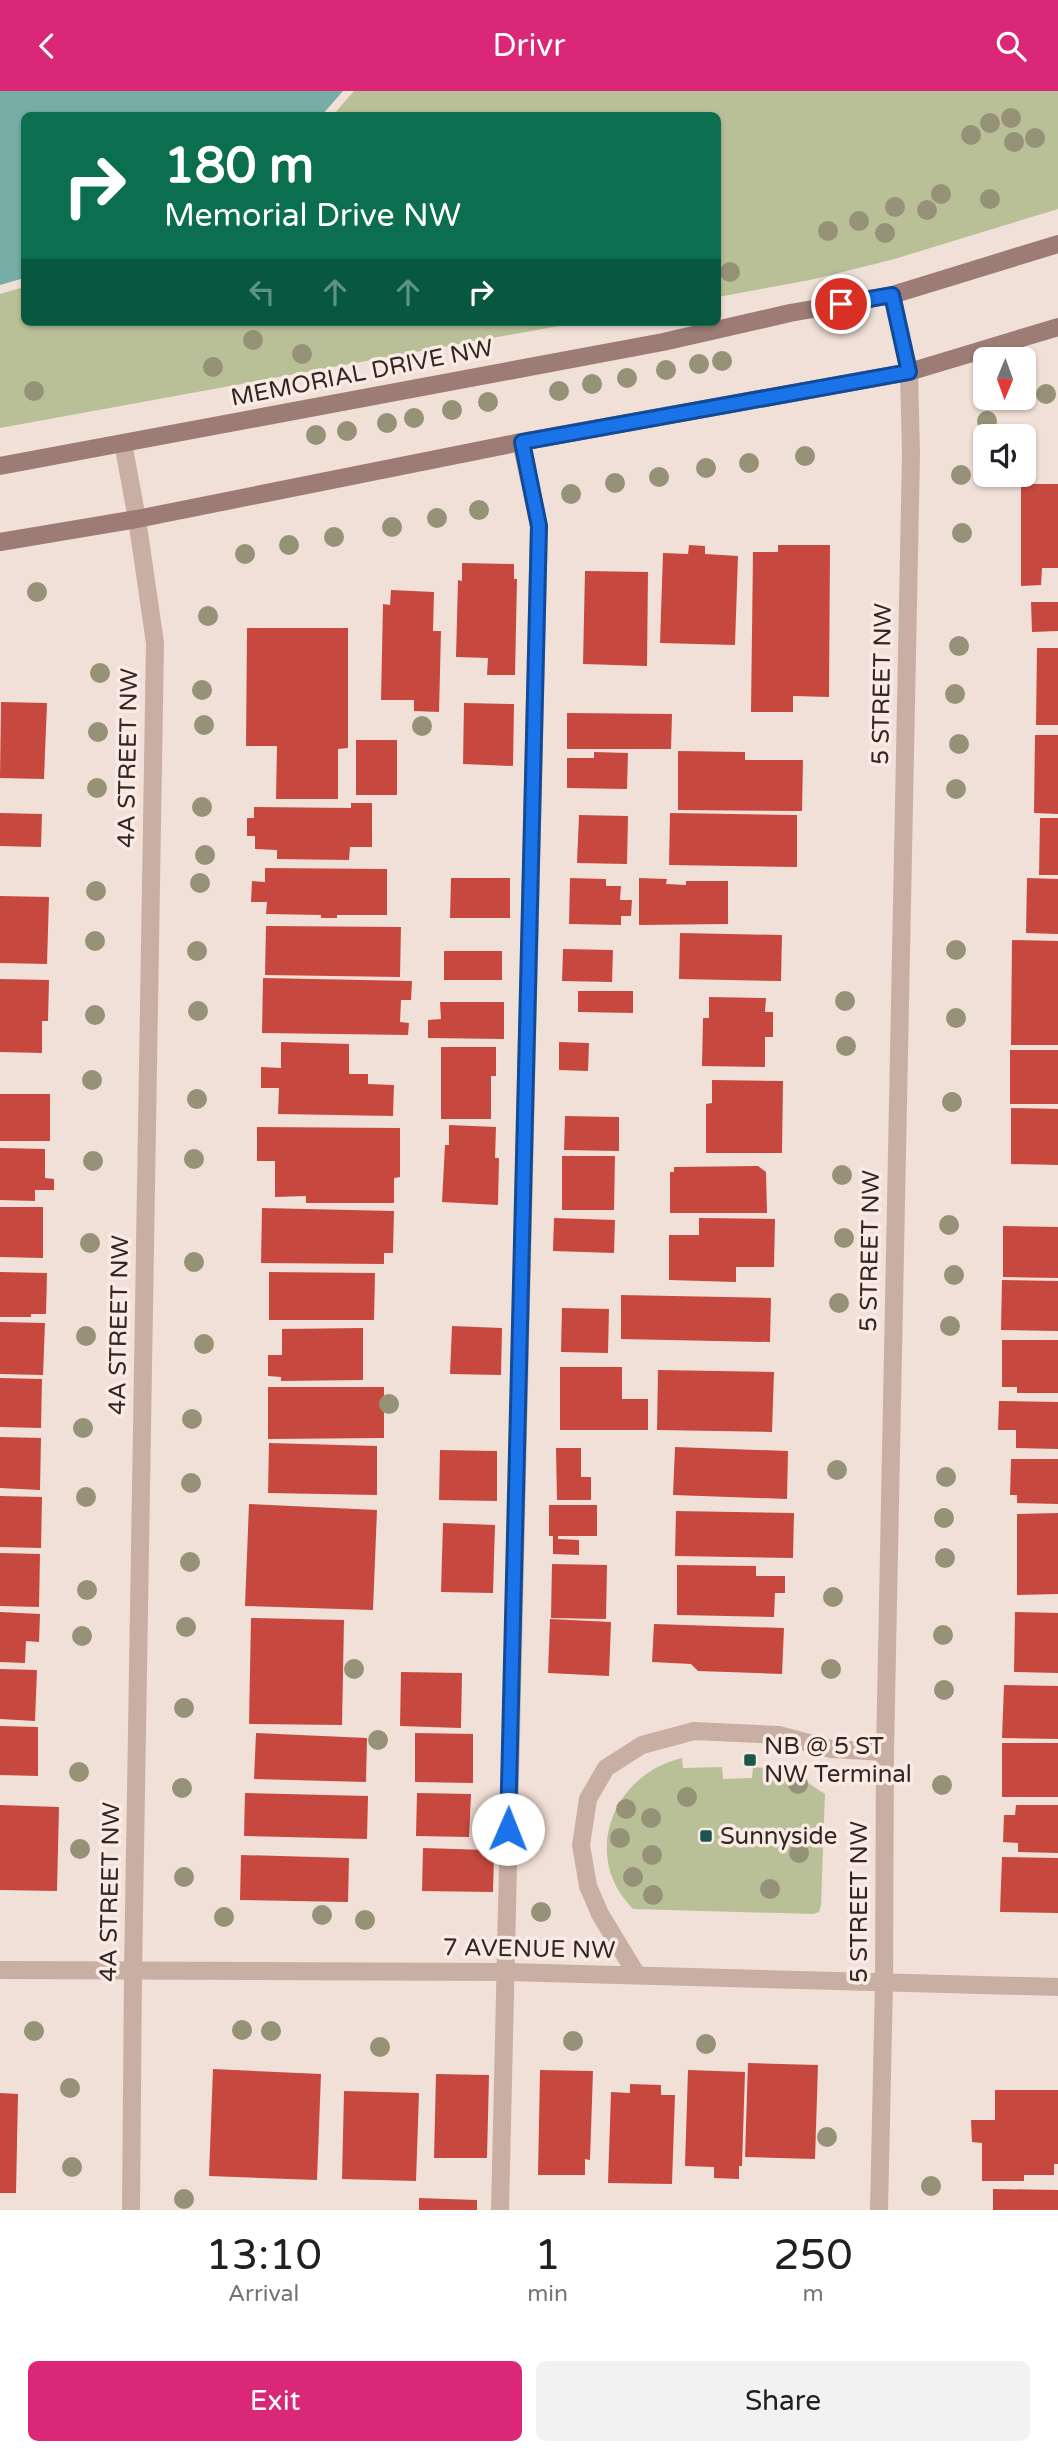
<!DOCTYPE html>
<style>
body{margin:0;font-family:"Varela Round",sans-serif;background:#f2f2f2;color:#202124;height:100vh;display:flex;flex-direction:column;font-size:26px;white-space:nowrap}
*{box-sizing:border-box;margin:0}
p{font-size:23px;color:#757577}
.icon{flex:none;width:38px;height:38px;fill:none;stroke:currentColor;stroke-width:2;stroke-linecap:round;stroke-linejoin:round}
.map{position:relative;height:2119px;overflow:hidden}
.drawer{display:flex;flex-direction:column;background:#fff;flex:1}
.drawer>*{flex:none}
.banner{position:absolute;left:21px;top:21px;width:700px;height:214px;border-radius:10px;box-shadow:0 2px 5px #0004;background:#0b6e4f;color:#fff;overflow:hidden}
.needle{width:46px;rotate:181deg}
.fabs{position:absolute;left:973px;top:256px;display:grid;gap:14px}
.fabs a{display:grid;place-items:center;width:63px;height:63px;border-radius:10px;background:#fff;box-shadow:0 2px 5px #0004;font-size:35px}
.pin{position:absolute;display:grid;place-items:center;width:60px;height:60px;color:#fff;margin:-30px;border:4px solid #fff;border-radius:50%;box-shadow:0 2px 7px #0007}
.me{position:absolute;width:77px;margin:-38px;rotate:1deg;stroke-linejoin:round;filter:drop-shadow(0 0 5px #0008)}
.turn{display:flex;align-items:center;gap:24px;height:147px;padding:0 28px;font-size:32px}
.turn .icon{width:91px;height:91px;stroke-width:2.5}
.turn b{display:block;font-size:49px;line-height:60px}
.lanes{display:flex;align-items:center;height:66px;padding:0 28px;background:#0003;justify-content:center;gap:35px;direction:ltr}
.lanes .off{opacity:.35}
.eta{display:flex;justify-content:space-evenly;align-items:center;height:119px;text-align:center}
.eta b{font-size:42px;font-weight:600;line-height:49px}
.action{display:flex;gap:14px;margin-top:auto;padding:14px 28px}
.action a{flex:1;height:80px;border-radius:10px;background:#db2777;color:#fff;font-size:28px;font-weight:600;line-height:80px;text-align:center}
.action a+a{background:#f2f2f2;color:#202124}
header{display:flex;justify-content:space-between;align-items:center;height:91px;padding:0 28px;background:#db2777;color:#fff;font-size:32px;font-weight:600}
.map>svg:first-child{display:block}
</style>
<header><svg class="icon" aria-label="back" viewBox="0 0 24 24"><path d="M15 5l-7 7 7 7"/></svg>Drivr<svg class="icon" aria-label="search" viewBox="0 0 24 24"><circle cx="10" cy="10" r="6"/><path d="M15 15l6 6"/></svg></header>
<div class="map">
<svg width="1058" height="2119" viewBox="0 0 1058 2119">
<rect width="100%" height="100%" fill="#f1e0d7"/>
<g fill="#b9c097">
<polygon points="354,0 1058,0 1058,118 891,169 810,189 718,206 718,24 333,24"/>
<polygon points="24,196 24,231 580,231 0,337 0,203"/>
<path d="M682 1667 683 1677 722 1676 723 1688 752 1687 753 1676 788 1679 825 1703 821 1814 819 1821 813 1823 633 1818C580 1765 613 1683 682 1667Z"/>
</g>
<polygon fill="#76aea7" points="0,0 343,0 322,24 24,24 24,187 0,194"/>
<g fill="#c7483e">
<polygon points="1021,393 1058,393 1058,477 1042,477 1041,494 1021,495"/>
<polygon points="689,454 705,455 705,463 738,465 735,554 660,552 663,462 688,463"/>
<polygon points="778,454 830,454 829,606 793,605 793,621 751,621 753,461 778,461"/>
<polygon points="462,472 514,473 514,488 517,488 515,584 487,584 488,567 456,566 458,489 462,490"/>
<polygon points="585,480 648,481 647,575 583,573"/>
<polygon points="391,499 434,501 433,540 441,540 439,621 414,620 414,609 381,609 383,513 390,514"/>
<polygon points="1031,511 1058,511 1058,540 1032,541"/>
<polygon points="247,537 348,537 348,657 338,658 338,708 276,708 277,655 246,655"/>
<polygon points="1037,557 1058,557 1058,634 1036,634"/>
<polygon points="1,611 47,612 44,688 0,687"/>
<polygon points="464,612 514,613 513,675 463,673"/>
<polygon points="567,622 672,623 671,658 567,658"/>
<polygon points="1035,644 1058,644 1058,723 1034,722"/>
<rect x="356" y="649" width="41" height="55"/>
<polygon points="678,660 745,661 745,669 803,669 802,720 678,719"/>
<polygon points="594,661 628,662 627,698 567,697 567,667 594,667"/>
<polygon points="351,712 372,712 372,756 350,756 349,769 277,768 277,759 255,758 255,745 247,745 247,727 254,727 254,716 351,717"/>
<polygon points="0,722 42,723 41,756 0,755"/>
<polygon points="670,722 797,724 797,776 669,774"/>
<polygon points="579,724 628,725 627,773 577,772"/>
<polygon points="1040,727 1058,727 1058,784 1039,784"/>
<polygon points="265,777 387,778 387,824 337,824 337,827 321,827 321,824 266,823 267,811 251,811 252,790 265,791"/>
<polygon points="451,787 510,787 510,827 450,827"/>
<polygon points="570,787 606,788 606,795 621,795 620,809 632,809 631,825 621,825 621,834 569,833"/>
<polygon points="639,787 667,788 666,793 686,794 686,790 728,790 728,833 639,834"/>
<polygon points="1027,787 1058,788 1058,843 1026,842"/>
<polygon points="0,805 49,806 47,873 0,872"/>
<polygon points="266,835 401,836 400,886 265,884"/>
<polygon points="680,842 782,844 781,890 679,888"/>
<polygon points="1012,849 1058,850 1058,954 1011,954"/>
<polygon points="563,858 613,859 612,891 562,890"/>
<rect x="444" y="860" width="58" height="29"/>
<polygon points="263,887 412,890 411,909 401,909 400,931 409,932 408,944 262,942"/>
<polygon points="0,888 49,889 48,930 42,930 42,962 0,961"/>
<polygon points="578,900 633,900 633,922 578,921"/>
<polygon points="709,906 766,907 765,921 773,921 773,946 765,946 765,976 702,975 703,927 709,927"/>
<polygon points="440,911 504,911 504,948 428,947 428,929 441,928"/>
<polygon points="281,951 349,953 349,983 368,983 368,993 394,994 393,1025 278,1023 279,997 261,997 261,976 281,977"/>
<polygon points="559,951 589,952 588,980 559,979"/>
<polygon points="441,956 496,956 496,985 491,985 491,1028 441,1028"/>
<rect x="1010" y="959" width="48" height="54"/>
<polygon points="712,989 783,990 782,1062 706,1062 706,1013 712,1012"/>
<rect x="0" y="1003" width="50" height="47"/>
<polygon points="1011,1017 1058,1018 1058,1074 1011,1073"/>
<polygon points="565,1025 619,1026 619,1060 564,1059"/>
<polygon points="449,1034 496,1036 495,1067 499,1067 498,1114 442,1111 445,1054 449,1054"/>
<polygon points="257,1036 400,1037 400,1086 394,1087 394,1112 306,1112 306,1105 275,1106 275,1070 257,1070"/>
<polygon points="0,1057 45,1058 45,1087 54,1088 54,1099 35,1099 35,1110 0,1109"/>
<polygon points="562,1065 615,1065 614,1119 562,1119"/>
<polygon points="758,1075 766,1081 767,1122 670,1122 670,1081 674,1081 674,1076"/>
<polygon points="0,1116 43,1116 43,1167 0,1166"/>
<polygon points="262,1117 394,1120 393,1162 384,1162 384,1173 261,1172"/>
<polygon points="554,1127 615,1129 614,1162 553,1160"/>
<polygon points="699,1127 775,1128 774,1176 736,1176 736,1191 669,1189 669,1144 699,1144"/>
<polygon points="1003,1135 1058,1136 1058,1187 1003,1186"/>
<polygon points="0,1181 47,1182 46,1223 31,1223 31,1226 0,1226"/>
<polygon points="269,1181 375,1182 374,1229 269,1229"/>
<polygon points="1002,1189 1058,1190 1058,1240 1001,1239"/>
<polygon points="621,1204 771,1207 770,1251 621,1248"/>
<polygon points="562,1217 609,1218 608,1262 561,1261"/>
<polygon points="0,1231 45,1232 43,1284 0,1283"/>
<polygon points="452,1235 502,1237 501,1284 450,1283"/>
<polygon points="363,1237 363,1289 281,1290 281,1286 268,1285 268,1264 282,1264 282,1238"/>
<polygon points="1002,1249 1058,1249 1058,1302 1017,1302 1017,1296 1002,1296"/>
<polygon points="560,1276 622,1276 622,1308 648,1308 648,1339 560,1339"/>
<polygon points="658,1279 774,1281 772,1341 657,1339"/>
<polygon points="0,1287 42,1288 41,1337 0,1336"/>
<polygon points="268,1296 384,1296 384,1347 268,1348"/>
<polygon points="999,1310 1058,1311 1058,1358 1016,1357 1016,1339 998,1339"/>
<polygon points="0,1346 41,1347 40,1399 0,1397"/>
<polygon points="269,1352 377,1355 377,1404 268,1402"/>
<polygon points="675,1356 788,1360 787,1408 673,1404"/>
<polygon points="556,1357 581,1357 581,1386 591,1386 591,1409 557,1409"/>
<polygon points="440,1359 497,1360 497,1410 439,1409"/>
<polygon points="1011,1368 1058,1368 1058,1413 1017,1412 1017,1404 1010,1404"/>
<polygon points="0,1405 42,1406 41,1457 0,1456"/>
<polygon points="249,1413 377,1419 373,1519 245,1515"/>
<polygon points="549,1414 597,1414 597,1445 558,1445 558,1448 579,1449 579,1464 553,1463 553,1445 549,1445"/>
<polygon points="676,1420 794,1422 793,1467 675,1465"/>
<polygon points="1058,1422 1058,1503 1017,1504 1017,1423"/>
<polygon points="443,1432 495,1434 493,1502 441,1501"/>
<polygon points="0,1462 40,1463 39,1516 0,1515"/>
<polygon points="552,1473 607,1474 606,1528 551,1527"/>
<polygon points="677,1474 756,1475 756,1485 785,1485 785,1502 775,1502 774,1526 677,1524"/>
<polygon points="0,1521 40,1523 39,1551 26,1550 25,1572 0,1571"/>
<polygon points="1015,1521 1058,1522 1058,1582 1014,1581"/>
<polygon points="251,1527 344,1529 342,1634 249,1633"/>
<polygon points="550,1528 611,1531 609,1585 548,1582"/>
<polygon points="654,1533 784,1537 782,1583 698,1580 691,1573 652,1571"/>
<polygon points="0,1578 37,1579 35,1630 0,1628"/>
<polygon points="401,1581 462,1582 461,1637 400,1635"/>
<polygon points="1004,1594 1058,1595 1058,1648 1002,1647"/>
<polygon points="0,1635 38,1636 38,1685 0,1684"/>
<polygon points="256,1642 367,1647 366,1691 254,1688"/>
<polygon points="415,1642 473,1643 473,1692 415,1691"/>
<rect x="1002" y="1652" width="56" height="54"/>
<polygon points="245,1702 368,1705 367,1748 244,1745"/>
<polygon points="417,1702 471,1703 469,1746 416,1745"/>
<polygon points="0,1714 59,1716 57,1800 0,1799"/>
<polygon points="1016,1714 1058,1714 1058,1762 1018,1761 1018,1752 1003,1751 1004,1724 1015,1724"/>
<polygon points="423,1757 488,1759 488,1765 494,1765 493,1801 422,1800"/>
<polygon points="241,1764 349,1767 348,1811 240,1809"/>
<polygon points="1002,1766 1058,1767 1058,1822 1000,1821"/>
<polygon points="748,1972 818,1974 815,2068 745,2066"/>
<polygon points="213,1978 321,1983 317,2089 209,2085"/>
<polygon points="540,1979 593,1980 590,2069 585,2068 585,2084 538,2084"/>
<polygon points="688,1979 745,1981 742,2075 739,2075 739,2088 714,2087 714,2076 685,2075"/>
<polygon points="436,1983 489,1984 487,2067 434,2067"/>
<polygon points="630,1993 661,1994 661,2004 675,2004 672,2093 608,2092 611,2001 630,2002"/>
<polygon points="995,1999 1058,1999 1058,2073 1054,2073 1054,2084 1024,2084 1024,2090 982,2090 982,2052 972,2051 971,2029 995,2029"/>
<polygon points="344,2000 419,2002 416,2090 342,2088"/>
<polygon points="0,2002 18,2003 16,2102 0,2102"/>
<polygon points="993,2098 1058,2099 1058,2119 993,2119"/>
<polygon points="419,2107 477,2109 477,2119 419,2119"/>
</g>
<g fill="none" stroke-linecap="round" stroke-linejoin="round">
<g stroke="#c9aea3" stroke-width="18">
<polyline points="637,1884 600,1823 588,1795 581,1754 588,1708 606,1677 642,1654 694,1640 779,1644 831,1658 885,1661"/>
<polyline points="500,2119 539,435 521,351"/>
</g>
<g stroke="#c9aea3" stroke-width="18">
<polyline points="123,352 137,428 155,552 133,1881 131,2119"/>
<polyline points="0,1879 505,1881 1058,1896"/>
<polyline points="879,2119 884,1892 885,1661 911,363 909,281 892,204"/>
</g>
<g stroke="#9c7c75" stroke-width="18">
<polyline points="0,375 663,251 790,222 892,204 1058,153"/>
<polyline points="0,451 137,428 521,351 909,281 1058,236"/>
</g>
</g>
<g fill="#959277">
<circle cx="1011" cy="27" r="10"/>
<circle cx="990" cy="32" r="10"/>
<circle cx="971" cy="44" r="10"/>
<circle cx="1035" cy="47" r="10"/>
<circle cx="1014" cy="51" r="10"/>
<circle cx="941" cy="103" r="10"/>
<circle cx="990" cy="108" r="10"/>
<circle cx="895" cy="116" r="10"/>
<circle cx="927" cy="119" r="10"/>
<circle cx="859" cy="130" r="10"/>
<circle cx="828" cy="140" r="10"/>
<circle cx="885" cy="142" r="10"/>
<circle cx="730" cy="181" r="10"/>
<circle cx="253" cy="249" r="10"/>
<circle cx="302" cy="263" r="10"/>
<circle cx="722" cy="270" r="10"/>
<circle cx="699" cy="273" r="10"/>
<circle cx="213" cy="276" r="10"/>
<circle cx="666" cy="279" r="10"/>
<circle cx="627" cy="287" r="10"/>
<circle cx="592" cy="293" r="10"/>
<circle cx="34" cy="300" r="10"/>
<circle cx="559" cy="300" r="10"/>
<circle cx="1046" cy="303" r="10"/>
<circle cx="488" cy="311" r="10"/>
<circle cx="452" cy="319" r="10"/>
<circle cx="414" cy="327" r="10"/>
<circle cx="987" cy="330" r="10"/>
<circle cx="387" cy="332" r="10"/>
<circle cx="347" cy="340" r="10"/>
<circle cx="316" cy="344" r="10"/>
<circle cx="805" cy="365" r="10"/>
<circle cx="749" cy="372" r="10"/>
<circle cx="706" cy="377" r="10"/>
<circle cx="961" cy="384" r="10"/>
<circle cx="659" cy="386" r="10"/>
<circle cx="615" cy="392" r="10"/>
<circle cx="571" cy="403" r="10"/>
<circle cx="479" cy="419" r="10"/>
<circle cx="437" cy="427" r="10"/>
<circle cx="392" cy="436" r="10"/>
<circle cx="962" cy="442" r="10"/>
<circle cx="334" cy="446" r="10"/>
<circle cx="289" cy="454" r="10"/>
<circle cx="245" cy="463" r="10"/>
<circle cx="37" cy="501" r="10"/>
<circle cx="208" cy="525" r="10"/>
<circle cx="959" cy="555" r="10"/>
<circle cx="100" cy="582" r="10"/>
<circle cx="202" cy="599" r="10"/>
<circle cx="955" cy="603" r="10"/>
<circle cx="204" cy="634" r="10"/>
<circle cx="422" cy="635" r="10"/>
<circle cx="98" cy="641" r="10"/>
<circle cx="959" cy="653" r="10"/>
<circle cx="97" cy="697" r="10"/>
<circle cx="956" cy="698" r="10"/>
<circle cx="202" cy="716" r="10"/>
<circle cx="205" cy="764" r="10"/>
<circle cx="200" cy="792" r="10"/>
<circle cx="96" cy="800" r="10"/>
<circle cx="95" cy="850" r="10"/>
<circle cx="956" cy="859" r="10"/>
<circle cx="197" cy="860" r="10"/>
<circle cx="845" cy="910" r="10"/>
<circle cx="198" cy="920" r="10"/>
<circle cx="95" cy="924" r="10"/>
<circle cx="956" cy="927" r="10"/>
<circle cx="846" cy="955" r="10"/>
<circle cx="92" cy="989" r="10"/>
<circle cx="197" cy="1008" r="10"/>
<circle cx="952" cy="1011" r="10"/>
<circle cx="194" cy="1068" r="10"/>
<circle cx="93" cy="1070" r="10"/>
<circle cx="842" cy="1084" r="10"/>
<circle cx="949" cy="1134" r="10"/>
<circle cx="844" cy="1147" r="10"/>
<circle cx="90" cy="1152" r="10"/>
<circle cx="194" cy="1171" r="10"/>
<circle cx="954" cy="1184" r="10"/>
<circle cx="839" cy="1212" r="10"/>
<circle cx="950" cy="1235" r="10"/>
<circle cx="86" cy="1245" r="10"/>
<circle cx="204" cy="1253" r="10"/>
<circle cx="389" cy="1313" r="10"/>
<circle cx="192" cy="1328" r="10"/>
<circle cx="83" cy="1337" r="10"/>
<circle cx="837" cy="1379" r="10"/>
<circle cx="946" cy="1386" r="10"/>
<circle cx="191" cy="1392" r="10"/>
<circle cx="86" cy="1406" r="10"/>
<circle cx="944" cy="1427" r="10"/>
<circle cx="945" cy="1467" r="10"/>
<circle cx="190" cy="1471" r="10"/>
<circle cx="87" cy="1499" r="10"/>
<circle cx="833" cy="1506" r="10"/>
<circle cx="186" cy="1536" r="10"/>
<circle cx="943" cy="1544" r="10"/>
<circle cx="82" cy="1545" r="10"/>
<circle cx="354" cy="1578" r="10"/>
<circle cx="831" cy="1578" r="10"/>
<circle cx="944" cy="1599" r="10"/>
<circle cx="184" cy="1617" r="10"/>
<circle cx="378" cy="1649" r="10"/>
<circle cx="79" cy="1681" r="10"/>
<circle cx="798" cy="1693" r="10"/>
<circle cx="942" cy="1694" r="10"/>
<circle cx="182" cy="1697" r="10"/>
<circle cx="687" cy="1706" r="10"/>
<circle cx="626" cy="1718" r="10"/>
<circle cx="651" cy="1727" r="10"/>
<circle cx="620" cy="1747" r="10"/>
<circle cx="80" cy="1758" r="10"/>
<circle cx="799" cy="1762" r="10"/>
<circle cx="652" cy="1764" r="10"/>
<circle cx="184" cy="1786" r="10"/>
<circle cx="633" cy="1786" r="10"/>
<circle cx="770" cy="1798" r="10"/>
<circle cx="653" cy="1804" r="10"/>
<circle cx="541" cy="1821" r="10"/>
<circle cx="322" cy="1824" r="10"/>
<circle cx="224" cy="1826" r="10"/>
<circle cx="365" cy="1829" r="10"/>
<circle cx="242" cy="1939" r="10"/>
<circle cx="34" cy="1940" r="10"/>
<circle cx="271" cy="1940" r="10"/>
<circle cx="573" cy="1950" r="10"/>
<circle cx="706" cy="1953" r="10"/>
<circle cx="380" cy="1956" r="10"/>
<circle cx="70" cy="1997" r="10"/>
<circle cx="827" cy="2046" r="10"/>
<circle cx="72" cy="2076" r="10"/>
<circle cx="931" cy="2095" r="10"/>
<circle cx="184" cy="2108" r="10"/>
</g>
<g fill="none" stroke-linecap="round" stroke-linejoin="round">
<defs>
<polyline id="route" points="508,1738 539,435 522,351 909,281 892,204 841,213"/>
</defs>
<use href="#route" stroke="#114b97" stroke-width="18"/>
<use href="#route" stroke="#1a73e8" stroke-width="12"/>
</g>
<g fill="#1b554f" stroke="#f9ebe3" stroke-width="2.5">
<rect x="743" y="1662" width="14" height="14" rx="3.5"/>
<rect x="699" y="1738" width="14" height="14" rx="3.5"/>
</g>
<g text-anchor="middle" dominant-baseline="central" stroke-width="7" stroke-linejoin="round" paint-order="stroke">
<g font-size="24" fill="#332725" stroke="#f9ebe3">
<text transform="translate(362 282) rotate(-11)">MEMORIAL DRIVE NW</text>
<text transform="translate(882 593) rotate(-89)">5 STREET NW</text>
<text transform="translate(128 667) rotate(-89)">4A STREET NW</text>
<text transform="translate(870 1160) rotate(-89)">5 STREET NW</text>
<text transform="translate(119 1234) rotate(-89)">4A STREET NW</text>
<text transform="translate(110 1801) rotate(-89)">4A STREET NW</text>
<text transform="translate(859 1811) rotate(-90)">5 STREET NW</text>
<text transform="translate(529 1858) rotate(1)">7 AVENUE NW</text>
</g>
<g font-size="24" fill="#332725" stroke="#f9ebe3" text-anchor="start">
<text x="764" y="1655">NB @ 5 ST<tspan x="764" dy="28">NW Terminal</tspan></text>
<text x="720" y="1745">Sunnyside</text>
</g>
</g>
</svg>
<div class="fabs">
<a><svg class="needle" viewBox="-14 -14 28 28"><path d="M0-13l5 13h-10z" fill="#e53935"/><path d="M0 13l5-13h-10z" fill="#757577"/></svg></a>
<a><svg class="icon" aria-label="sound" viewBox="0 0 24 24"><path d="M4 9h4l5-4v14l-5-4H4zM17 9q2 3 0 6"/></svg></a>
</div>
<div class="pin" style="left:841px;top:213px;background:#d93025"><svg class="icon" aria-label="arrive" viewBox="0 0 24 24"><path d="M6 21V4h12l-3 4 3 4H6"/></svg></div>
<svg class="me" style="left:508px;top:1738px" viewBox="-20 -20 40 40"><circle r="19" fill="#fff"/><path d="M0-13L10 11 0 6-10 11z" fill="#1a73e8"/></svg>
<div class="banner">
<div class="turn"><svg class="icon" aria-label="right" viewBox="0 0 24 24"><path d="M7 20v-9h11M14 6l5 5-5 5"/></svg><div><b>180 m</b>Memorial Drive NW</div></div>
<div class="lanes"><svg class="icon off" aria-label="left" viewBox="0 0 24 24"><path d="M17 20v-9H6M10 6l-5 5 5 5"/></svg><svg class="icon off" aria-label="ahead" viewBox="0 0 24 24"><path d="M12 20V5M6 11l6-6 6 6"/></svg><svg class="icon off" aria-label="ahead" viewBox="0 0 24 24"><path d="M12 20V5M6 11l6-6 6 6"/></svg><svg class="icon" aria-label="right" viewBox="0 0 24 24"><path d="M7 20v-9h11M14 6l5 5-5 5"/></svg></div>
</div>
</div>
<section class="drawer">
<div class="eta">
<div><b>13:10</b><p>Arrival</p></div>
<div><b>1</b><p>min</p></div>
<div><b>250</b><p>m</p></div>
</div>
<div class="action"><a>Exit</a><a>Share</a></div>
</section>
